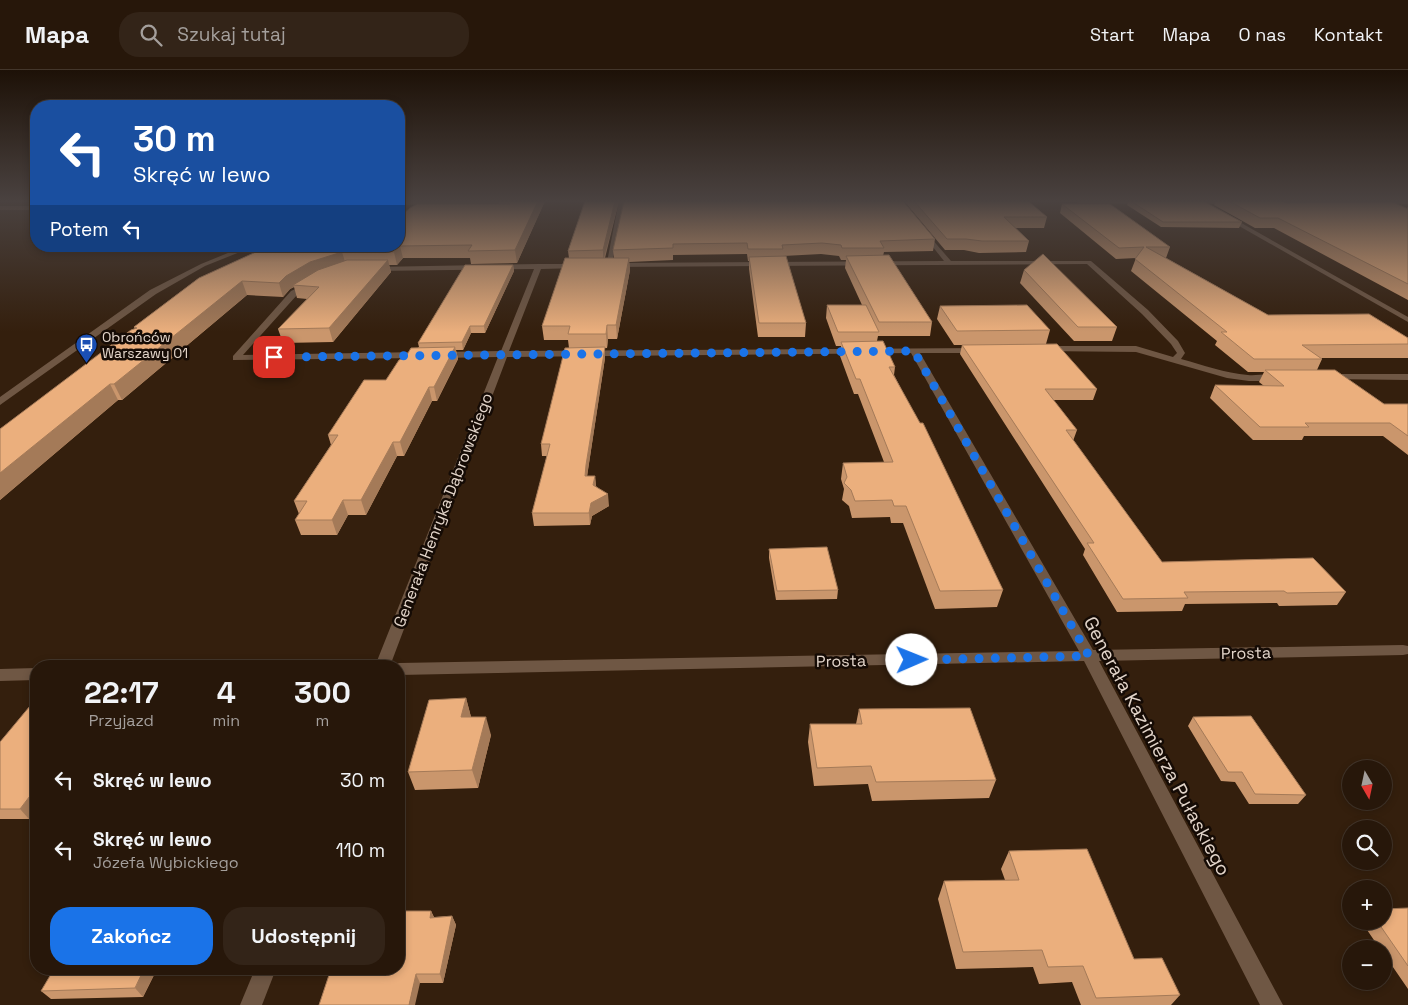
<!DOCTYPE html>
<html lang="pl">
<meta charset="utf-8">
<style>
body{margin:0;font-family:"Space Grotesk",sans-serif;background:#332418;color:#f1f3f6;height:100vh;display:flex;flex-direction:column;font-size:19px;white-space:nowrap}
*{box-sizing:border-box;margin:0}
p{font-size:16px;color:#a49f9c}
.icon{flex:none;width:28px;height:28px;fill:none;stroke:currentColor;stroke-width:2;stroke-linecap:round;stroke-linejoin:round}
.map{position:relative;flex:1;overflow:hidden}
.sheet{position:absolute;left:30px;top:590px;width:375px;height:315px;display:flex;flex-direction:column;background:#27170a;border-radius:20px;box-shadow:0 2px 8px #0003,0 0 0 1px #43362b}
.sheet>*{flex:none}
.hud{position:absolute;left:30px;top:30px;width:375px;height:152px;border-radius:20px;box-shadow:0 2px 8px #0003,0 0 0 1px #43362b;background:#1a4fa0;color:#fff;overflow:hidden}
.needle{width:32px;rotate:171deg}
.controls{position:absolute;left:1342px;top:690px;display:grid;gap:10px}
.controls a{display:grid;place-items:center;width:50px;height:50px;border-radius:50%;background:#27170a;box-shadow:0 2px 8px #0003,0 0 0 1px #43362b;font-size:25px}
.pin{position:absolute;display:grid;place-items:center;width:42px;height:42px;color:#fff;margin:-21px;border-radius:10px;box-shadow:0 2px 8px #0006}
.me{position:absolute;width:55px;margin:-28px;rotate:89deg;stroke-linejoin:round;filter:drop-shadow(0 0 4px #0008)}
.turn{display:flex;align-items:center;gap:18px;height:105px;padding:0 20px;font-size:22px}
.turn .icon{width:65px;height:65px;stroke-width:2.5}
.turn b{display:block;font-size:35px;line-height:42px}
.then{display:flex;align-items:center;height:48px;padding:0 20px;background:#0003;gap:10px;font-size:19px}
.eta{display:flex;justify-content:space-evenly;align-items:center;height:85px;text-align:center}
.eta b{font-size:30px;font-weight:800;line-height:35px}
.primary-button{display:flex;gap:10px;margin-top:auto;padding:10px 20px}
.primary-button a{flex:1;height:58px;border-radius:20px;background:#1a73e8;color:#fff;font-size:20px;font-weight:800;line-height:58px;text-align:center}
.primary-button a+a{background:#332418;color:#f1f3f6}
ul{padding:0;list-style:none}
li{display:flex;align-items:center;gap:15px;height:70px;padding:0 20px}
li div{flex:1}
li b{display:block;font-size:19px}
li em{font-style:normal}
header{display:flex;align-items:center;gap:30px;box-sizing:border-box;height:70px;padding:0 25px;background:#27170a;border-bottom:1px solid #43362b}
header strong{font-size:24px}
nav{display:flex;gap:28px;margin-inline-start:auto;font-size:18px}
.search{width:350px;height:45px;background:#332418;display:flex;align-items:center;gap:12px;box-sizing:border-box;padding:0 18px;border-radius:20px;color:#a49f9c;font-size:19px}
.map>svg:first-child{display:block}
</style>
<header>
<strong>Mapa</strong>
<div class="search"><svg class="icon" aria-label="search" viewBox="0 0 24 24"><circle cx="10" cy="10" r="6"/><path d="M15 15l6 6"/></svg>Szukaj tutaj</div>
<nav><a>Start</a><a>Mapa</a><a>O nas</a><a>Kontakt</a></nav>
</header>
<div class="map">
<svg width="1408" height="935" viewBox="0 0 1408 935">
<rect width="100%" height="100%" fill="#341f0d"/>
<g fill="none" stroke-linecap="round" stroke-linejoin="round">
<g fill="#6f5744" fill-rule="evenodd">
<polygon points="399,131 524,131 521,133 399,135"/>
<path d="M619 131H625L612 193 944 191 921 162 924 160 951 191H1091L1148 240 1178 271 1185 283 1181 289C1203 295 1225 303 1248 305 1258 306 1275 302 1283 308L1278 311H1249L1227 308 1136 282 1041 281 1040 279 1044 276H1136L1173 287 1177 283 1171 274 1142 244 1087 194 606 197Z"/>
<polygon points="1075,131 1147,131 1148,132 1145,134 1078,133"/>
<polygon points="1186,131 1232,131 1233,132 1230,134 1188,134"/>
<polygon points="1266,131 1408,131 1408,134 1268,134"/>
<rect x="0" y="136" width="36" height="4"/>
<polygon points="1227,145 1408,247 1408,252 1225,148"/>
<polygon points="245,176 255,176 205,196 156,224 0,335 0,327 150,220 201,194"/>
<polygon points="539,194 579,194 583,196 579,198 541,199 509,281 980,278 981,280 977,283 920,283 1093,580 1403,575 1408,576 1408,584 1403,585 1099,591 1283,935 1260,935 1084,591 399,605 399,596 393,596 399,593 1079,581 911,283 507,287 390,596 375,596 498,287 441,288 437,285 441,282 501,281 534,199 374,201 370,199 374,197"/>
<polygon points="310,212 314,214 313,216 297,225 243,285 421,282 425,285 421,288 233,290 233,286 291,221"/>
<polygon points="1330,304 1408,304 1408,310 1327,309 1327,305"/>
<polygon points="36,598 36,610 0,611 0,599"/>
<polygon points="255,899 276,899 262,935 240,935"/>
</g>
</g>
<g fill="#ca966c">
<polygon points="499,131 545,131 517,193 471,194 470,188 403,188 397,195 389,195 391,202 333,272 283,273 278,259 307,229 297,228 294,217 290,219 283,227 247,225 122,330 118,330 0,430 0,359 135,259 134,257 199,208 401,146 499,134"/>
<polygon points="619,131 605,188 614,188 613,180 624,131 935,169 933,181 884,182 883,186 932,252 930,266 878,266 877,271 895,297 894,305 1003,520 997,537 935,539 903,453 891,453 890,447 852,448 849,436 842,430 844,419 841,409 843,393 884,392 858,324 854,324 840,286 841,276 836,276 826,248 827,235 862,235 845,198 846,190 841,190 839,186 821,184 783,186 806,253 805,267 758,267 749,199 749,191 748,191 747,184 673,185 673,190 629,192 630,200 617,269 608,269 607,278 605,278 605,288 587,406 595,406 596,416 609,436 592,446 590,455 534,456 532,443 547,386 542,386 541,374 569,278 568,270 544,270 542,256 569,188 568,181"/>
<polygon points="904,131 1028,131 1047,147 1044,158 1015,158 1029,171 1026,182 979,183 964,180 945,180"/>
<polygon points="1129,131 1203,131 1242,152 1239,158 1161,157 1127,135"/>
<polygon points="1216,131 1282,131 1286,133 1407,138 1408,137 1408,230 1274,158 1255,158 1214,135"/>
<polygon points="1062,134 1170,177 1166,188 1268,245 1408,268 1408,288 1321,288 1322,289 1317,300 1384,334 1408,334 1408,385 1383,366 1304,366 1302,370 1253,370 1210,328 1215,315 1264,316 1259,312 1264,302 1248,302 1215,275 1217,271 1131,201 1136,188 1116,189 1060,143"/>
<polygon points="513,195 514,201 485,263 471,263 463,280 456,280 458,289 437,331 432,331 404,386 397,386 366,445 348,445 337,465 301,465 295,450 299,444 294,431 331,375 328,365 386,310 405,288 419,277 418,273"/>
<polygon points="1024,200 1117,257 1112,271 1074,271 1020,213"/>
<polygon points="940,236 1050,260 1046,274 1097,319 1093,330 1053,330 1077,360 1073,371 1162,492 1346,522 1337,535 1279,536 1277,533 1185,534 1182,541 1117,542 1083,485 1085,479 960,284 962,275 954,275 937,249"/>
<polygon points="769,479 838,520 837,529 776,530 769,488"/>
<polygon points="466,628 471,647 491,665 478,718 415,720 408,702"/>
<polygon points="36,636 36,738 29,749 0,749 0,672"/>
<polygon points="859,639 996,710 989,728 872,731 868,714 814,716 808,672 810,654 856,654"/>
<polygon points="1193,647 1306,725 1298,734 1249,734 1235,712 1221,711 1188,656"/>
<polygon points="1009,781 1134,889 1180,925 1171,935 1081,935 1072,912 1039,914 1033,897 956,899 938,829 944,811 1005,810 1001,799"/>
<polygon points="1408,838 1408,919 1384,884 1384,879 1380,879 1361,851 1384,851"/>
<polygon points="431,841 434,847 452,846 456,855 443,913 420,913 319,935"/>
<polygon points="157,899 143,927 51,929 41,921"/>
</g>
<g fill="#a47a58">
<polygon points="538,131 545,131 517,193 515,180"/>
<polygon points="615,131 619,131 603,192 603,180"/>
<polygon points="400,176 403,188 397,195 394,182"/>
<polygon points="342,182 346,195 293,215 294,217 290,219 283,227 279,213 286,206 310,192"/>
<polygon points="629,188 630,200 617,269 616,255"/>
<polygon points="388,190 391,202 333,272 329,258"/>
<polygon points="513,195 514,201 485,263 484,256"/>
<polygon points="242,211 247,225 122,330 114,314"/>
<polygon points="607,255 608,269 607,278 606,264"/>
<polygon points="470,256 471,263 463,280 462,272"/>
<polygon points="455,277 458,289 437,331 434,317"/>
<polygon points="605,277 605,288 587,407 585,406 586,395"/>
<polygon points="110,314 118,330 0,430 0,403"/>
<polygon points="429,317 432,331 404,386 400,372"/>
<polygon points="393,372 397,386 366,445 361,430"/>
<polygon points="595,406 596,418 593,415"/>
<polygon points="608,424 609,436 592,446 590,455 589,443 591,433"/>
<polygon points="343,430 348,445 337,465 332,450"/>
<polygon points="466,628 471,647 461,647"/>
<polygon points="486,647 491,665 478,718 472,700"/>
<polygon points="36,718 36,738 29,749 20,739"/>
<polygon points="431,841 435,850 430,848"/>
<polygon points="452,846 456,855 443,913 440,904"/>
<polygon points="144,899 157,899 143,927 135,918"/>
<polygon points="416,904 420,913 415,935 409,935"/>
</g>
<g fill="#ebaf7d" stroke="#a47a58">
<polygon points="506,131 538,131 515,180 468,181 472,175 400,176 394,182 342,182 310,192 286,206 279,213 242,211 114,314 110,314 0,403 0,359 131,260 137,258 134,257 199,208 269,176 399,176 399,145 401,146 410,138 417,134 510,134"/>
<polygon points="585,131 615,131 603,180 568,181"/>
<polygon points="624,131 903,131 935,169 880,171 884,178 842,178 841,175 822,173 782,175 783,179 748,179 747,173 673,174 673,178 613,180"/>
<polygon points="914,131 1028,131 1047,147 1004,147 1029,171 982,171 966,169 947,169"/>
<polygon points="1131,131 1203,131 1242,152 1163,152"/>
<polygon points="1229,131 1282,131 1286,133 1393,132 1408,139 1408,214 1278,148 1260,148"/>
<polygon points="1062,134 1110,134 1170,177 1146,177 1268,245 1369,244 1408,268 1408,274 1302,275 1322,289 1254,289 1221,262 1227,262 1135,189 1144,177 1119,178"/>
<polygon points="1043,184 1117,257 1078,257 1024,200"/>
<polygon points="889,185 932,252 879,252 846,186"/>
<polygon points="786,186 806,253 759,253 749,187"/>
<polygon points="565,188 629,188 616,255 607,255 606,264 568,264 570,256 542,256"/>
<polygon points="347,190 388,190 329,258 278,259 319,217 293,215 318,200"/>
<polygon points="465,195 513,195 484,256 470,256 462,272 418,273"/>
<polygon points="827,235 866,235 879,262 838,262"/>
<polygon points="1027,235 1050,260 957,261 940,236"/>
<polygon points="883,271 895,297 889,297 920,353 923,353 1003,520 940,521 906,436 894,436 892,430 855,431 851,420 844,413 847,407 843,393 893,392 860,309 856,309 841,272"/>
<polygon points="1057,274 1097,319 1045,319 1077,360 1066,360 1162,492 1313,488 1346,522 1287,523 1284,521 1184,522 1188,528 1123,529 1087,473 1094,473 962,275"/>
<polygon points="455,277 434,317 429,317 400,372 393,372 361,430 343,430 332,450 295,450 307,431 294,431 338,365 328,365 364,310 386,310 399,290 405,288 411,278"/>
<polygon points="605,277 586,395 585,406 595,406 593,415 608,424 591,433 589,443 532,443 550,374 541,374 565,278"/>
<polygon points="1265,300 1335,300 1384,334 1408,334 1408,366 1390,353 1305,353 1309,357 1260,357 1215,315 1284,316"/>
<polygon points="827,477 838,520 777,521 769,479"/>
<polygon points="466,628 461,647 486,647 472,700 408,702 429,630"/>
<polygon points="30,636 36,636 36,718 20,739 0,739 0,672"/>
<polygon points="970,638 996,710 876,712 871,696 817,698 810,654 862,654 859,639"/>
<polygon points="1251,646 1306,725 1255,724 1242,702 1228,702 1193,647"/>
<polygon points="1087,779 1134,889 1162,888 1180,925 1096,928 1083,896 1048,897 1042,880 963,882 944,811 1019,810 1009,781"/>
<polygon points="1408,838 1408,896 1377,851 1384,851 1384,839"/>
<polygon points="399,841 431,841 430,848 452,846 440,904 416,904 409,935 319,935 331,899 399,899"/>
<polygon points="54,899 144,899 135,918 41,921"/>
</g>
<linearGradient id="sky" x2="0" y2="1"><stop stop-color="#1d1107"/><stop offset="0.5" stop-color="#4a4240"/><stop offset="1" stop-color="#4a4240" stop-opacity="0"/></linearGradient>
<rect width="1408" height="262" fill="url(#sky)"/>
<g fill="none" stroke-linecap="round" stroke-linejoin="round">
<polyline stroke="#1a73e8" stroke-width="9" stroke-dasharray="0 16.2" points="274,287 914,281 1089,586 912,590"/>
</g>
<defs>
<symbol id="bus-pin" viewBox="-11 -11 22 30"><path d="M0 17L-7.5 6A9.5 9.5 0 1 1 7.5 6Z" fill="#1a4fb4" stroke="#150b05"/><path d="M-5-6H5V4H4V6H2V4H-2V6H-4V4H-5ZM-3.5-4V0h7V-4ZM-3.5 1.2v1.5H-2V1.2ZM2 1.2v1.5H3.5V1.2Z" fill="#fff"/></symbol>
</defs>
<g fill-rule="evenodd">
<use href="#bus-pin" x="74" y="262" width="25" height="34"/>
</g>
<g text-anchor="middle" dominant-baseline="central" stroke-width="5" stroke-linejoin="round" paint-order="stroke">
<g font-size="14" fill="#e3d5ca" stroke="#150b05" text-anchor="start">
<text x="102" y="267">Obrońców<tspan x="102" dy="16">Warszawy 01</tspan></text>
</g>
<g font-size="16" fill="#e3d5ca" stroke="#150b05">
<text transform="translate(443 440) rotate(-69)">Generała Henryka Dąbrowskiego</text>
<text transform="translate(1246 583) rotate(-1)">Prosta</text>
<text transform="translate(841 591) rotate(-1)">Prosta</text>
</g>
<g font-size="19" fill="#e3d5ca" stroke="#150b05">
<text transform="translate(1157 676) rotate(62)">Generała Kazimierza Pułaskiego</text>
</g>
</g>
</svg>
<div class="controls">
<a><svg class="needle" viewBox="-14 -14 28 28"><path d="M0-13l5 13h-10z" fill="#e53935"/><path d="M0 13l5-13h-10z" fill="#a49f9c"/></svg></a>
<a><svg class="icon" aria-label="search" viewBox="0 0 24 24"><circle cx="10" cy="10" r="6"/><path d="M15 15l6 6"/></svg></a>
<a>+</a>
<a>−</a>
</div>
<div class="pin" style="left:274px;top:287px;background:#d93025"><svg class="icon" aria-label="arrive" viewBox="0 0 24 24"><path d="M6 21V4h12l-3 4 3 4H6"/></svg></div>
<svg class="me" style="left:912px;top:590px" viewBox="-20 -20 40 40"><circle r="19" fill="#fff"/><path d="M0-13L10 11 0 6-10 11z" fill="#1a73e8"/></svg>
<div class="hud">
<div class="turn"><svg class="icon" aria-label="left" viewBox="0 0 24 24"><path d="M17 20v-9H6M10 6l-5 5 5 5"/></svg><div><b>30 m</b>Skręć w lewo</div></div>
<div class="then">Potem<svg class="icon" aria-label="left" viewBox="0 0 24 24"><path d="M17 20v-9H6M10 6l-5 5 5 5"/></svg></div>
</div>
<section class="sheet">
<div class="eta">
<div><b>22:17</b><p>Przyjazd</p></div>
<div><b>4</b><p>min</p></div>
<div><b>300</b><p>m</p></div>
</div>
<ul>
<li><svg class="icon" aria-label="left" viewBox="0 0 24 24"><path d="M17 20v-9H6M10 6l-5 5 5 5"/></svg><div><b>Skręć w lewo</b></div><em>30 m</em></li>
<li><svg class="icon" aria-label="left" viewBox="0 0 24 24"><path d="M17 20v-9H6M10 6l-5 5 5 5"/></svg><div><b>Skręć w lewo</b><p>Józefa Wybickiego</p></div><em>110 m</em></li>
</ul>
<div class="primary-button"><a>Zakończ</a><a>Udostępnij</a></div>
</section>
</div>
